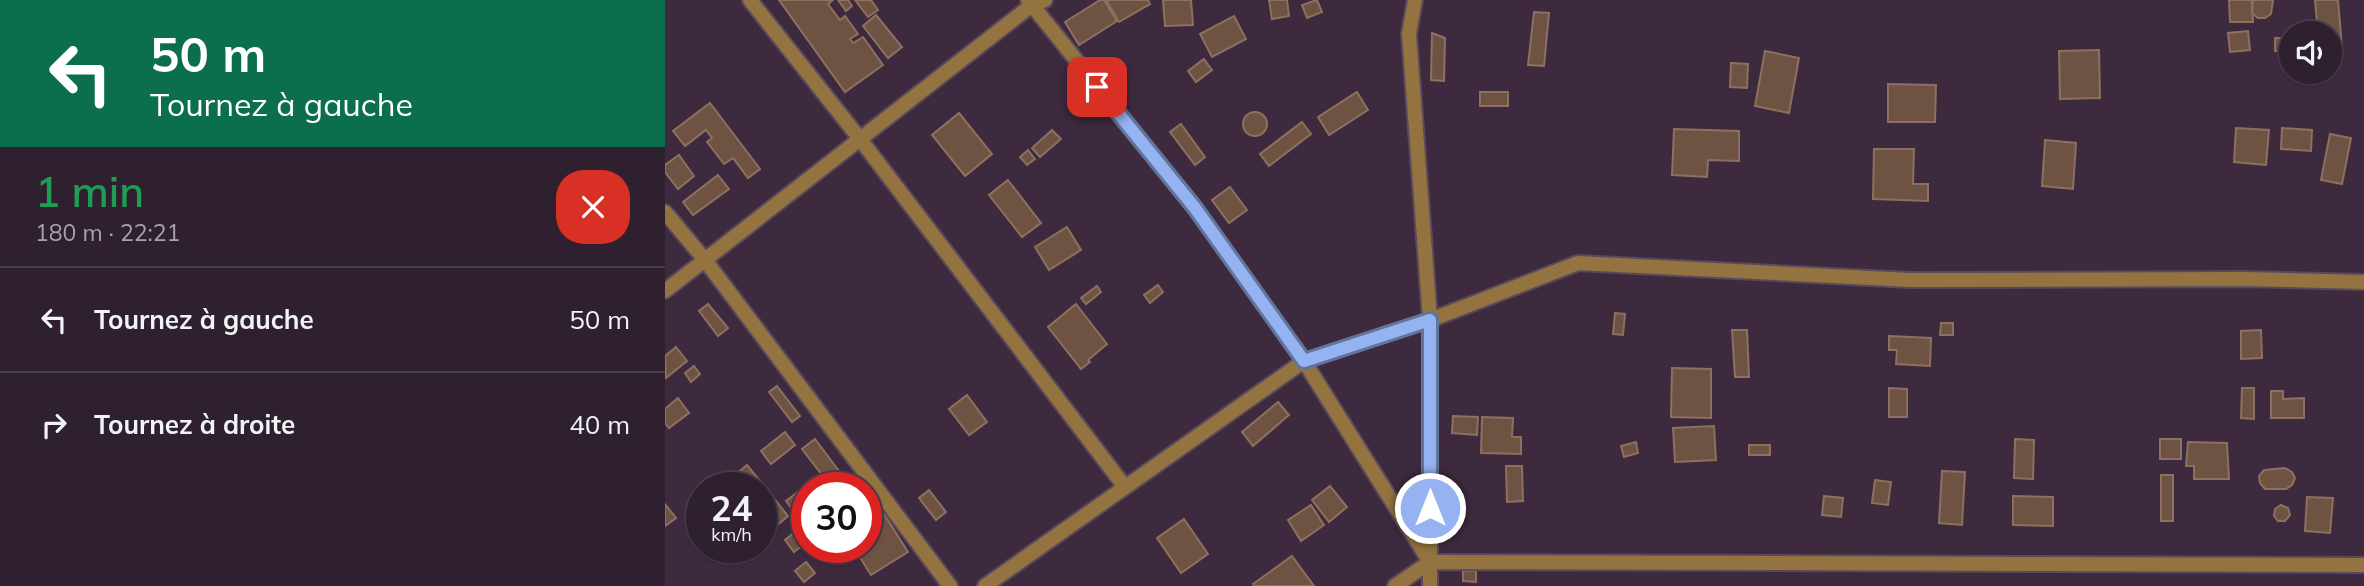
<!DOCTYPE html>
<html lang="fr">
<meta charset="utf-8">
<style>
body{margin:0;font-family:Mulish,sans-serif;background:#362837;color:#f1f3f6;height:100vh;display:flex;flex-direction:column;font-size:26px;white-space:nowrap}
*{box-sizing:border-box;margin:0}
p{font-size:23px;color:#a7a3aa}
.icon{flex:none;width:38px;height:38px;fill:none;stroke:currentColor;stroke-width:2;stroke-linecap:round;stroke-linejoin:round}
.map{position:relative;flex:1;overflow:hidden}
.panel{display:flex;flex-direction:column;background:#2e202f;width:665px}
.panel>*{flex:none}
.guide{background:#0b6e4f;color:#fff;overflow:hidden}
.controls{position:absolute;left:1614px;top:21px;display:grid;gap:14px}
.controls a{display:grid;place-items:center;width:63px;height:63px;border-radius:50%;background:#2e202f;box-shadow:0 2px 5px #0004,0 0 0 2px #493e4b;font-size:35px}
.speed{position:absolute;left:21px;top:472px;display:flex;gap:14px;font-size:35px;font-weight:700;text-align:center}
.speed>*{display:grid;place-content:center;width:91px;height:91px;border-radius:50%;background:#2e202f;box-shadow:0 2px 5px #0004,0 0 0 2px #493e4b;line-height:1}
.speed small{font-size:18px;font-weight:400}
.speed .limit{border:10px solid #d22;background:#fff;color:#111}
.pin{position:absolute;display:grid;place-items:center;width:60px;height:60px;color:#fff;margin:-30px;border-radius:14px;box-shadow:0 4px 10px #0006}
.me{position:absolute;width:77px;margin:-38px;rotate:0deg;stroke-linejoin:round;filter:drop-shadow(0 0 5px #0008)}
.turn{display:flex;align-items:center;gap:24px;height:147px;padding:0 35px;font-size:32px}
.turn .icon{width:91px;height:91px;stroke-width:2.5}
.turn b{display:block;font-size:49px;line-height:60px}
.round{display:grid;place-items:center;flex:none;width:74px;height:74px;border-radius:28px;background:#362837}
.summary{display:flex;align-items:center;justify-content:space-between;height:119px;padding:0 35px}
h1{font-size:42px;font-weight:600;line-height:52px;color:#1e9e55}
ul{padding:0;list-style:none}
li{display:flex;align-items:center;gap:21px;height:105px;padding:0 35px;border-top:2px solid #493e4b}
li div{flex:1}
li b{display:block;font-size:26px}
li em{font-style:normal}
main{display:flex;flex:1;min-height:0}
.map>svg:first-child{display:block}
</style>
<main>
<section class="panel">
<div class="guide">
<div class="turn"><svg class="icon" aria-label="left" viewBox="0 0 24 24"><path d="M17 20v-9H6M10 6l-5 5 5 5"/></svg><div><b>50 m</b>Tournez à gauche</div></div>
</div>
<div class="summary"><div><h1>1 min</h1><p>180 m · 22:21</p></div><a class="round" style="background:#d93025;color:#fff"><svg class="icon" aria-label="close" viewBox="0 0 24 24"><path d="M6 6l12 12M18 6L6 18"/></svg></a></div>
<ul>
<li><svg class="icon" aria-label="left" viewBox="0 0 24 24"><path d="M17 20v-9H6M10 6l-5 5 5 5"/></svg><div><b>Tournez à gauche</b></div><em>50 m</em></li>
<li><svg class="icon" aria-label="right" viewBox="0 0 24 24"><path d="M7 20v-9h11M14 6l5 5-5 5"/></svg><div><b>Tournez à droite</b></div><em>40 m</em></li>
</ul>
</section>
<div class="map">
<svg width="1699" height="586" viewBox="0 0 1699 586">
<rect width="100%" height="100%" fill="#3e2a3f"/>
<g fill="#6f5342" stroke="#8d705f" stroke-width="2">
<polygon points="114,0 168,0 163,4 175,20 180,16 193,34 185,39 188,43 198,37 218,65 180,92"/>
<polygon points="173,0 183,0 187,6 181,11"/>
<polygon points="190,0 206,0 213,10 203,17"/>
<polygon points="435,0 439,0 452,21 414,45 400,22"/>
<polygon points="441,0 483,0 485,4 454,22"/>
<polygon points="498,0 526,0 528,25 500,26"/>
<polygon points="604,0 622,0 624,16 607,19"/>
<polygon points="652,0 657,12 642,18 637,5"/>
<polygon points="1564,0 1587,0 1588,22 1565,22"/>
<polygon points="1588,0 1608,0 1606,14 1600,18 1593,18 1587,13"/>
<polygon points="1650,0 1673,0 1677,47 1664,48 1664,33 1653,33"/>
<polygon points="869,12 884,13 879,66 863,65"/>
<polygon points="211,15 237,47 223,58 198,26"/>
<polygon points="569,16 581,39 547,57 535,34"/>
<polygon points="1583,31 1585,50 1565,52 1563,33"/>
<polygon points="767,33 780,38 779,81 766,80"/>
<rect x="1610" y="38" width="16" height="13"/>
<polygon points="1434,50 1435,98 1395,99 1394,51"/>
<polygon points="1100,51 1134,58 1124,113 1090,106"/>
<polygon points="539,59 547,70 531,82 523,71"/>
<polygon points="1066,63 1083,64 1082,88 1065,87"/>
<polygon points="1223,84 1271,85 1270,122 1223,122"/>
<polygon points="692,92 703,110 664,135 653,117"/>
<rect x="815" y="92" width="28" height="14"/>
<polygon points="45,103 95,169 83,178 68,158 59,164 42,142 47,138 41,130 20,146 8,131"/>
<circle cx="590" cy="124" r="12"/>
<polygon points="294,113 327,154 300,176 267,135"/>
<polygon points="637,122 646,134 604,166 595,154"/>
<polygon points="516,124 540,157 530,165 505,132"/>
<polygon points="1571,128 1604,130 1601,165 1569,162"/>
<polygon points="1617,128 1647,130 1646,151 1616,149"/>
<polygon points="1009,129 1074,131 1074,161 1043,160 1042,177 1007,175"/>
<polygon points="387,130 396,139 375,157 367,148"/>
<polygon points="1665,134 1686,138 1677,184 1656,180"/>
<polygon points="1380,140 1411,143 1408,189 1377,186"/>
<polygon points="1209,149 1249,149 1248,184 1263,184 1263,201 1208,199"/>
<polygon points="363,150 370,159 362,165 355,157"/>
<polygon points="14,155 29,176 13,189 0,172 0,165"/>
<polygon points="53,175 64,189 28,215 18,202"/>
<polygon points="343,180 376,223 357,237 324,195"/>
<polygon points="565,187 582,210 564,223 547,200"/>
<polygon points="402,227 416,250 384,270 370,247"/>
<polygon points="493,285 498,292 485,303 479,295"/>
<polygon points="432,286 436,292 421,304 416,298"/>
<polygon points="43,304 63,328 53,336 34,311"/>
<polygon points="411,304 442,344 423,360 425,362 416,369 383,327"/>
<polygon points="950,313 960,314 958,335 948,334"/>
<polygon points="1276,323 1288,323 1288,335 1275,335"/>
<polygon points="1067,330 1082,330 1084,377 1070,377"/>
<polygon points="1596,330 1597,358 1576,359 1576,331"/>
<polygon points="1224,336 1266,338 1265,366 1231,364 1232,350 1224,350"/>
<polygon points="11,347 22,361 1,378 0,356"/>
<polygon points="29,366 35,374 26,382 20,373"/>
<polygon points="1007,368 1046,369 1046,418 1006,417"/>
<polygon points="112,386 135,416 127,422 104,392"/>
<polygon points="1224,388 1242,389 1242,417 1224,417"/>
<polygon points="1577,388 1589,388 1589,419 1576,418"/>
<polygon points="1606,391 1618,391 1618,399 1639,398 1639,418 1606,418"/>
<polygon points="302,395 322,422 304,435 284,409"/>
<polygon points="13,398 24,413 4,428 0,423 0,409"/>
<polygon points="613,402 624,415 588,446 577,432"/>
<polygon points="788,416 813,417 812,435 787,433"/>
<polygon points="817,417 848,418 847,437 856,437 856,454 816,453"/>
<polygon points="1049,426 1051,460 1010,462 1008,428"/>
<polygon points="120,432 130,445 106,464 96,451"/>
<polygon points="150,439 180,479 167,488 137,449"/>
<polygon points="1350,439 1369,440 1368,479 1349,478"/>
<rect x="1495" y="439" width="21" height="20"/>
<polygon points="971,442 973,453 959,457 956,446"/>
<polygon points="1523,442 1562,443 1564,479 1529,479 1529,466 1521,466"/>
<rect x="1084" y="445" width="21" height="10"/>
<polygon points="82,465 123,516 104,532 96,522 96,488 69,488 63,481"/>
<polygon points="841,466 857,466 858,501 842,502"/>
<polygon points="1620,468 1627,472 1630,478 1627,485 1621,489 1600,489 1595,483 1594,476 1599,470"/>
<polygon points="1277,471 1300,472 1297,525 1274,523"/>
<rect x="1496" y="475" width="12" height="46"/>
<polygon points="1210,480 1226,482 1223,505 1207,503"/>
<polygon points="147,481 153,488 142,488 142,508 132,516 121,501"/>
<polygon points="200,484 243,552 206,575 189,548 201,548 201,488 192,488"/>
<polygon points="665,486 682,507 664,522 647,500"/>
<polygon points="264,490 281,512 271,520 254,498"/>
<polygon points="1159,496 1178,498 1176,517 1157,515"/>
<polygon points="1348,496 1388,497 1388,526 1348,525"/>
<polygon points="1642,497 1668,498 1665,533 1640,531"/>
<polygon points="0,504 11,518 0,526"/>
<polygon points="646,505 659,525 636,541 623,520"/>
<polygon points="1616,505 1623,508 1625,515 1620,521 1613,521 1609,516 1610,509"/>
<polygon points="519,519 543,554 516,573 492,538"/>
<polygon points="130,532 139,544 129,552 120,540"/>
<polygon points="627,556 649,586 589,586 588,584"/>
<polygon points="141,562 150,573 139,582 130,571"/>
<polygon points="798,571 811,571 811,582 798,581"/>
</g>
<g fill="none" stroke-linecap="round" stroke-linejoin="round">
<defs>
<g id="street">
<polyline points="85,0 195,139 460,487"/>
<polyline points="363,0 530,208 639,361 765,562 765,586"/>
<polyline points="750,0 744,34 765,320 765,560"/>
<polyline points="0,212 40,260 285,586"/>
<polyline points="0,291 367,5 380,0"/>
<polyline points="320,586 639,361 765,320 913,263 1245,280 1578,279 1699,282"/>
<polyline points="730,586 765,562 1699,565"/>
</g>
</defs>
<use href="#street" stroke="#5a485b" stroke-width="18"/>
<use href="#street" stroke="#937340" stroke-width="14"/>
</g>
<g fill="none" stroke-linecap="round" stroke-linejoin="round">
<defs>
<polyline id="route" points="432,87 530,208 639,361 765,320 765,508"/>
</defs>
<use href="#route" stroke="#61749d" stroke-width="18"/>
<use href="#route" stroke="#95b2f1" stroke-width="12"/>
</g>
</svg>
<div class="controls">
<a><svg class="icon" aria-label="sound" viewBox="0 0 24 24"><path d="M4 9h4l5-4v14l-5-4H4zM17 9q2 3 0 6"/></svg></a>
</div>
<div class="speed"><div>24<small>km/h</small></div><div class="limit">30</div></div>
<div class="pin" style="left:432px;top:87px;background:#d93025"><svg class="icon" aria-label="arrive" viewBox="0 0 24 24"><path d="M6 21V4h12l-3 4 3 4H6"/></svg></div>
<svg class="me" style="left:765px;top:508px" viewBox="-20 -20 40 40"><circle r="17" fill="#95b2f1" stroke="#fff" stroke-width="3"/><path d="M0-11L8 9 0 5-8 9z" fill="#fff"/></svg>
</div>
</main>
